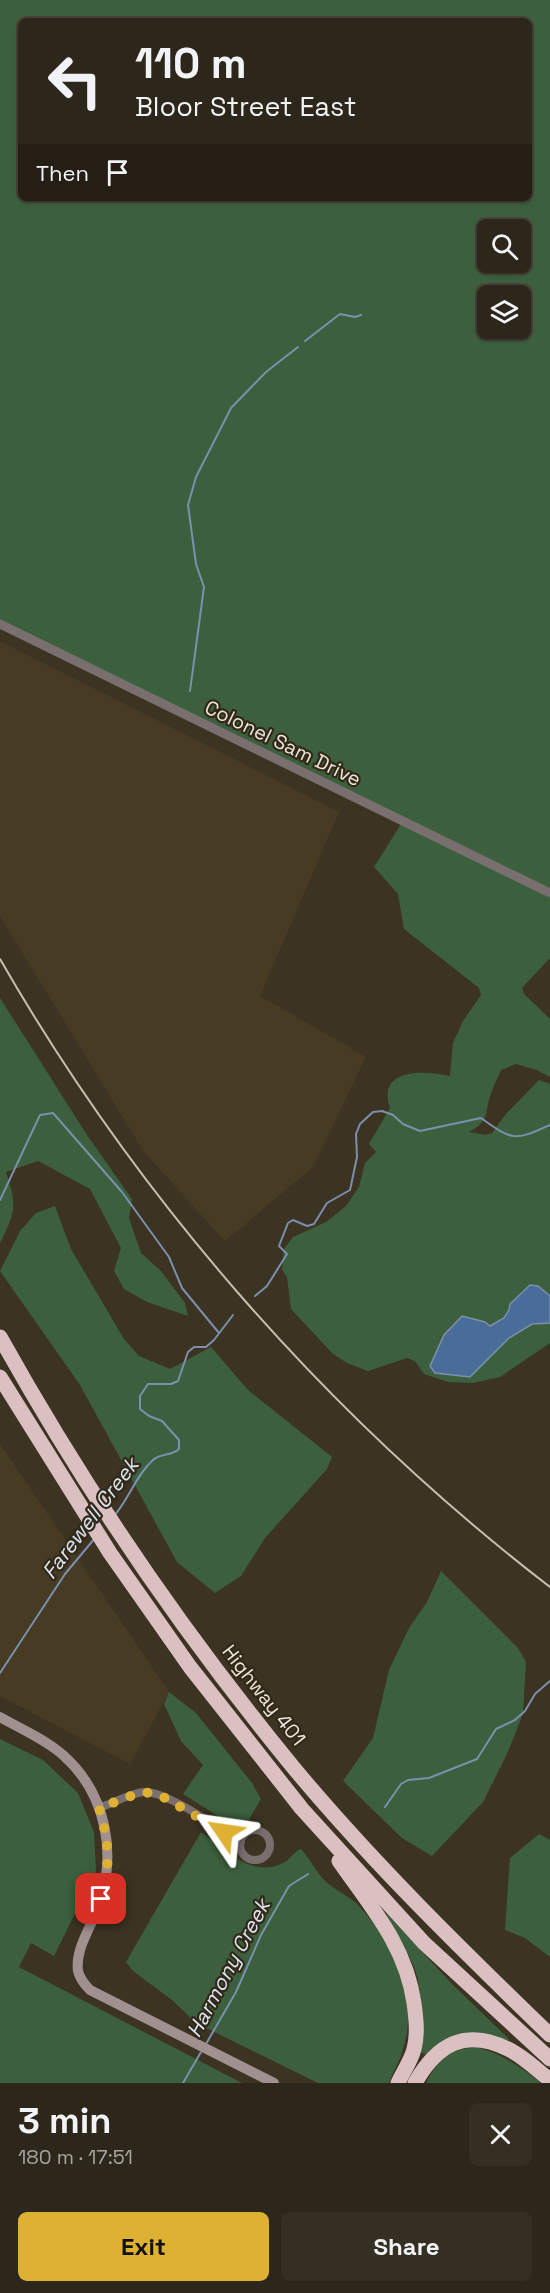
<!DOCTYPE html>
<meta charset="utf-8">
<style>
body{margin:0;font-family:"Space Grotesk",sans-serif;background:#352e23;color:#f1f3f6;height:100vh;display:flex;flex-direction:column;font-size:22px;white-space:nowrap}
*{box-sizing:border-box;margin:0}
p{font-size:20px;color:#a7a5a2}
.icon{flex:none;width:33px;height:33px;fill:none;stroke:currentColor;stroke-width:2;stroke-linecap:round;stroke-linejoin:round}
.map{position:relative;height:2083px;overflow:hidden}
.panel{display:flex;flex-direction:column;background:#2d261a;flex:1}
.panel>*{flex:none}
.guide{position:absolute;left:18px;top:18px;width:514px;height:183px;border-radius:9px;box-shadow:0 2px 4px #0004,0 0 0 2px #484339;background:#2d261a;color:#f1f3f6;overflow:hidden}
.buttons{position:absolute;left:477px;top:219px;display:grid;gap:12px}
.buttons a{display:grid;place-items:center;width:54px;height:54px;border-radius:9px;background:#2d261a;box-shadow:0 2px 4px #0004,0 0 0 2px #484339;font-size:30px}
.pin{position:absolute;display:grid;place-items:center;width:51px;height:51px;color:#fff;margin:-26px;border-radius:12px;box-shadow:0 3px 9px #0006}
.me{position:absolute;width:66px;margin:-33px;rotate:302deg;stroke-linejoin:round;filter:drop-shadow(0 0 4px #0008)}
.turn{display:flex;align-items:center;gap:21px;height:126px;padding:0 18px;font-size:27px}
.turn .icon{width:78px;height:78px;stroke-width:2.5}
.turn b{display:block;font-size:42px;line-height:51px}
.then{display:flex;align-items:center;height:57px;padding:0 18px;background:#0003;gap:12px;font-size:22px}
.round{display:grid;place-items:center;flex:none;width:63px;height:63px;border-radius:9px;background:#352e23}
.head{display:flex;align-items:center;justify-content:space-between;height:102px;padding:0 18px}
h1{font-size:36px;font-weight:700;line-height:45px}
.primary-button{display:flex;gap:12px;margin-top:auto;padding:12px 18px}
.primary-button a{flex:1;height:69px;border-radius:9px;background:#deb133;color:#111;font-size:24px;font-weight:700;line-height:69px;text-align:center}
.primary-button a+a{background:#352e23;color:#f1f3f6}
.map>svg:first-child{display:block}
</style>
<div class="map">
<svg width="550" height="2083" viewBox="0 0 550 2083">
<rect width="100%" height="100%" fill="#3c3323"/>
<g fill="#483b24">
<polygon points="0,641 339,812 260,996 366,1057 313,1167 225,1241 144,1152 0,916"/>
<polygon points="0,1444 169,1692 130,1764 0,1696"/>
</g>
<g fill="#3c603d" fill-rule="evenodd">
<path d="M0 0H550V958L522 988 524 994 550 1019V1077L537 1070 516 1064 501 1070C498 1077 494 1085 491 1093 484 1114 491 1120 469 1132L486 1135 492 1133 505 1115 539 1080 550 1084V1343L500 1377 473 1383 448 1382 424 1374 415 1361 407 1358 368 1371 347 1363 333 1354 291 1309 287 1277 282 1270 284 1249 293 1237 326 1222 346 1206 359 1187 365 1163 376 1152 369 1144 390 1108C376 1068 425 1070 450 1076L453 1043 463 1021 481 995 479 988 404 929 398 894 374 867 401 824 0 621ZM21 21H530V198H21ZM488 230H520V262H488ZM488 296H520V328H488Z"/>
<path d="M0 998 87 1135 132 1199 129 1218 141 1253 161 1271 185 1303 188 1316 147 1302 124 1289 114 1271 121 1248 90 1189 38 1161 6 1172C17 1206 16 1211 0 1243Z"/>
<polygon points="55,1206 71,1249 124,1339 139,1356 170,1369 211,1347 248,1390 332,1457 327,1469 265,1538 241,1576 215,1593 177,1562 80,1385 0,1271 20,1231 36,1213"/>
<polygon points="441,1571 518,1648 526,1662 523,1714 507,1754 483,1802 432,1856 402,1838 343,1781 373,1738 389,1670 409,1628 427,1602"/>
<polygon points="169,1692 196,1713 252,1783 261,1799 248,1821 232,1825 183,1794 203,1765 181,1741 164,1704"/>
<polygon points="0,1739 43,1760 78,1793 94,1832 96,1871 54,1956 31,1943 19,1967 242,2083 0,2083"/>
<path d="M201 1832C225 1849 252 1879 283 1863 290 1860 293 1852 301 1849 310 1859 317 1873 326 1882 335 1890 347 1895 356 1903 391 1938 420 2000 403 2049 400 2061 393 2072 389 2083H318L196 2023 172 2000 133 1971 126 1962Z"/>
<polygon points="539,1834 550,1840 550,1957 525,1938 505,1930 510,1858"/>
<path d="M387 1914 452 1984 509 2039 507 2041C475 2029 450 2028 426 2055L419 2051C420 2026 423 2000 417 1976 411 1954 397 1936 385 1918Z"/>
<path d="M476 2047C502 2054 520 2066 541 2083H426C439 2058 447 2050 476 2047Z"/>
</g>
<polygon fill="#4a6c99" stroke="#7a90ad" stroke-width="1.5" points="530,1285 538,1286 550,1296 550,1323 532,1324 509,1338 470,1377 435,1373 430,1366 444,1335 462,1316 485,1322 490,1326 504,1318 509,1310 510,1304"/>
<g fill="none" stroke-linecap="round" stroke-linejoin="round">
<g stroke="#7a90ad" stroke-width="2">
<polyline points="305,341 340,314 355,317 361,315"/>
<polyline points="190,691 204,587 196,564 188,505 196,477 231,408 266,372 298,347"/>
<polyline points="0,1200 40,1115 53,1113 122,1192 169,1257 182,1288 219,1333"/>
<path d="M255 1296 267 1286 287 1254 279 1246 288 1223 293 1220 307 1226 314 1224 327 1203 350 1190 357 1157 356 1134 360 1124 373 1112 382 1111 393 1115 403 1124 420 1131 481 1118C513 1141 515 1141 550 1125"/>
<path d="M114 1516C129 1499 136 1475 153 1460 160 1453 172 1456 179 1449V1440L162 1421 149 1416 140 1409V1396L148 1384H171L178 1381 188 1352 194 1347H206L214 1340 233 1315"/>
<polyline points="0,1673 65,1574 95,1538"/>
<polyline points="385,1807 401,1784 408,1780 429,1778 477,1759 496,1729 515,1720 525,1711 535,1694 550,1681"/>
<polyline points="206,2044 236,1992 261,1935 289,1886 308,1874"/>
<polyline points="183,2083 201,2052"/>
</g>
<g stroke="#7a6f6f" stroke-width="8">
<path d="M99 1808C113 1803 129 1794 143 1792 166 1790 219 1829 241 1842"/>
<circle cx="255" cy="1845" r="15"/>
</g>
<polyline stroke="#7a6f6f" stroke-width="9" points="0,624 550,893"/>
<path stroke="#a19090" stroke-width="10" d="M0 1717C21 1729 45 1739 63 1755 107 1794 118 1856 97 1910 90 1929 75 1950 78 1971 80 1979 84 1984 90 1990L274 2083"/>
<g stroke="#dac0c0" stroke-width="15">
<path d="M0 1337C84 1488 183 1633 293 1767 372 1862 461 1949 550 2035"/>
<polyline points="0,1377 110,1553 190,1667 302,1809 424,1943 550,2059"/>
<path d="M339 1861C371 1907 406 1946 414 2003 416 2018 418 2034 414 2049 411 2061 403 2072 398 2083"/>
<path d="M415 2083C437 2044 465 2028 508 2049 523 2056 537 2070 550 2080"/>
</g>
<path stroke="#c5beb3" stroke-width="2" d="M0 959C139 1201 329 1417 550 1587"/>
</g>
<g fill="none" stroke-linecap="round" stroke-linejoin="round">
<path stroke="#deb133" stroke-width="10" stroke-dasharray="0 18" d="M101 1899C111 1864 109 1842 99 1808L142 1792 158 1794 224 1832"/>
</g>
<g text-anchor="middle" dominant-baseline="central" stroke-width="4.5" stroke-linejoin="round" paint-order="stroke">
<g font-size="20" fill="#ebe5db" stroke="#322919">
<text transform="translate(283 743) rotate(26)">Colonel Sam Drive</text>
<text transform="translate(264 1695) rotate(52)">Highway 401</text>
</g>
<g font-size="21" font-style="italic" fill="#dbe5f3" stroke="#322919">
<text transform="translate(90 1518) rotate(-53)">Farewell Creek</text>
<text transform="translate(228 1968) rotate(-62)">Harmony Creek</text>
</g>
</g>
</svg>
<div class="buttons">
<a><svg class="icon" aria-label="search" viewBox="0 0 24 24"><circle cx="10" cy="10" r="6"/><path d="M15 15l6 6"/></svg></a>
<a><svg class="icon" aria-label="layers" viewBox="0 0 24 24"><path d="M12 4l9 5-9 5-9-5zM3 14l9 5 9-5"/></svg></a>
</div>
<div class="pin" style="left:101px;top:1899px;background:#d93025"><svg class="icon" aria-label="arrive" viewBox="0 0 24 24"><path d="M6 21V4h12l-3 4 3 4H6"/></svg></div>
<svg class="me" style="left:224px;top:1832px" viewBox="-20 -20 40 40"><path d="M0-17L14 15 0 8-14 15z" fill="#deb133" stroke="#fff" stroke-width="4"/></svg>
<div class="guide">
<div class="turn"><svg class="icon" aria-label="left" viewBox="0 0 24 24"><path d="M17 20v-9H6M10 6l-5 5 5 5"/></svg><div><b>110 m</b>Bloor Street East</div></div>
<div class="then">Then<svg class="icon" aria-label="arrive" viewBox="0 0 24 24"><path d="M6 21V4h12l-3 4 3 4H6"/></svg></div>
</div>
</div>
<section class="panel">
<div class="head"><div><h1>3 min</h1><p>180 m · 17:51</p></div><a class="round"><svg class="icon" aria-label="close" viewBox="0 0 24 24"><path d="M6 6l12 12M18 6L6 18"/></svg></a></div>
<div class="primary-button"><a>Exit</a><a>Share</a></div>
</section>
